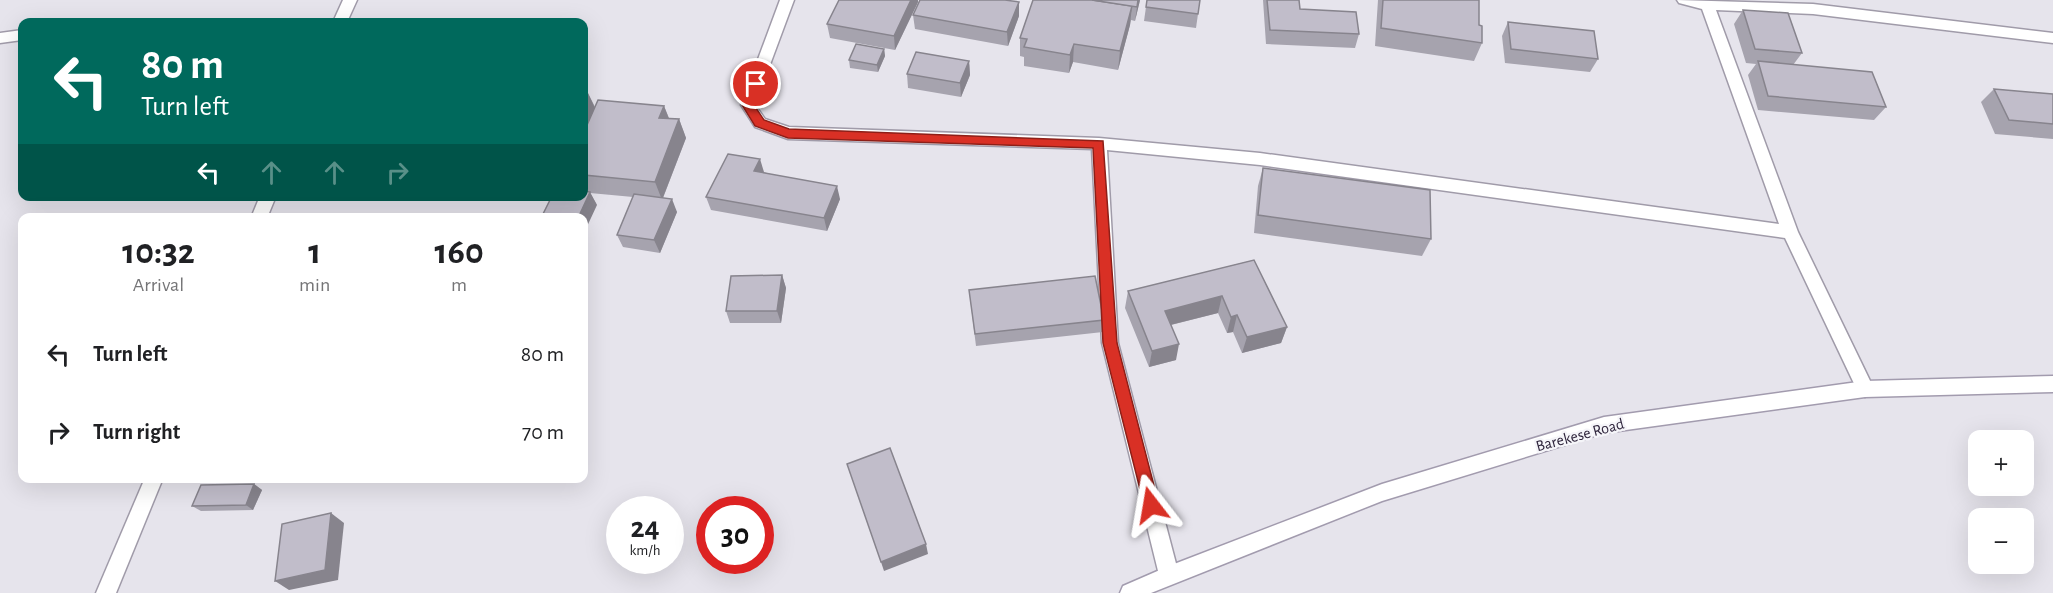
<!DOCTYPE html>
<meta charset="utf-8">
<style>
body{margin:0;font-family:"Alegreya Sans",sans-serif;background:#f6f6f6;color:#202124;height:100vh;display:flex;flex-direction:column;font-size:22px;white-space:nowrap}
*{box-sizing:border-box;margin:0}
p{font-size:20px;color:#757577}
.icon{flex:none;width:33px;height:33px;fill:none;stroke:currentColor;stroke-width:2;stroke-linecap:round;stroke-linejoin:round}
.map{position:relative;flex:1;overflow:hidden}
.side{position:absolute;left:18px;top:213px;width:570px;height:270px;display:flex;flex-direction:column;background:#fff;border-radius:12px;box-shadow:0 6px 24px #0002}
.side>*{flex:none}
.guide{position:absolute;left:18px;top:18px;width:570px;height:183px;border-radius:12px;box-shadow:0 6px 24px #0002;background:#00695c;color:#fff;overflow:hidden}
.buttons{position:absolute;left:1968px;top:430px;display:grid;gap:12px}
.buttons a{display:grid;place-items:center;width:66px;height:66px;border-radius:12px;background:#fff;box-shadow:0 6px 24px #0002;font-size:30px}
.speed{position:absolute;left:606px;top:496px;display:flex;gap:12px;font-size:30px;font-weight:700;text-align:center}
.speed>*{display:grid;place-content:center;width:78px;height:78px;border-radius:50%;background:#fff;box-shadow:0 6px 24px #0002;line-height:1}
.speed small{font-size:15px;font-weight:400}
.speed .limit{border:9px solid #d22;background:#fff;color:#111}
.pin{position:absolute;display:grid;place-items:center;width:51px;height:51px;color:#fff;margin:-26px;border:3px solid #fff;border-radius:50%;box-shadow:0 2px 6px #0007}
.me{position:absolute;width:66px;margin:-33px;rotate:346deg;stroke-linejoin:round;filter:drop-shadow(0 0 4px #0008)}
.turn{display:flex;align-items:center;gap:21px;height:126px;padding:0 24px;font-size:27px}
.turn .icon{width:78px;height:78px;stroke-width:2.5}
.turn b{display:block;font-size:42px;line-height:51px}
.lanes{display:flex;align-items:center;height:57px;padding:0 24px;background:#0003;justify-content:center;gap:30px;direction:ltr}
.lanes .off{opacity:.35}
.eta{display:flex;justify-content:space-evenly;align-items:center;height:102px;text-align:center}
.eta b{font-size:36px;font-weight:700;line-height:42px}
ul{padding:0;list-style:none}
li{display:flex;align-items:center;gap:18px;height:78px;padding:0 24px}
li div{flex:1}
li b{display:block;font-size:22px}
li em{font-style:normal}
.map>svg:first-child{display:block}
</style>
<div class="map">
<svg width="2053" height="593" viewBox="0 0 2053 593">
<rect width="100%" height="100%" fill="#e6e4ec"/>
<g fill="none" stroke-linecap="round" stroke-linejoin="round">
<defs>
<g id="minor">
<polygon points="780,0 794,0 755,105 765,119 789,127 1099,138 1260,153 1779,224 1702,9 1679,3 1677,0 1813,4 2053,33 2053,43 1813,14 1716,10 1798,232 1874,389 1871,394 1865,397 1859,394 1785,238 1260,165 1107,150 1118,343 1179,575 1176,582 1169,584 1162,582 1159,575 1102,343 1092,149 788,139 755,127 741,105"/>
<polygon points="22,30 22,40 0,43 0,33"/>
</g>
<g id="tertiary">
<polygon points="343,0 357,0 347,22 333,22"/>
<polygon points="260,196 276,196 267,218 251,218"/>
<polygon points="145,478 163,478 116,593 96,593"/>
</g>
<polygon id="secondary" points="2053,376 2053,392 1865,397 1604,433 1382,501 1151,593 1120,593 1123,586 1169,566 1382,484 1604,417 1865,381"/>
</defs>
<use href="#minor" stroke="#a09ba9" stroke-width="3"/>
<use href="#tertiary" stroke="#a09ba9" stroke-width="3"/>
<use href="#secondary" stroke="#a29bae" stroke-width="3"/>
<use href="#minor" fill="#fff" fill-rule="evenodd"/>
<use href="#tertiary" fill="#fff" fill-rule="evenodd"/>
<use href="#secondary" fill="#fff" fill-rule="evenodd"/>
</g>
<g fill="#a6a3ae">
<polygon points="1140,0 1135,21 1131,20 1130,25 1118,70 1073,62 1069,73 1024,66 1024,57 1020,56 1020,38"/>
<polygon points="1200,0 1196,28 1144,21 1146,7"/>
<polygon points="1263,0 1299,0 1300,9 1359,34 1355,48 1266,44"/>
<polygon points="1378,0 1479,0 1479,25 1482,43 1474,61 1375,46"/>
<polygon points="918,2 895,50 830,38 827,24"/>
<polygon points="1019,2 1019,16 1008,46 915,29 913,15"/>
<polygon points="1743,10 1802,53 1793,65 1886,107 1874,120 1758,110 1748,75 1756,64 1746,63 1734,24"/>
<polygon points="1508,22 1598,59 1590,72 1505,63 1502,36"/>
<polygon points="884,49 885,56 878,72 850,68 849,60"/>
<polygon points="969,61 970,75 961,97 908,88 907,74"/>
<polygon points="584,89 586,89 595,107 664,106 669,118 679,119 686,138 663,198 677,212 660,253 623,247 617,235 633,197 590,193 597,205 584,196"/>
<polygon points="1994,89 2053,94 2053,139 1995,134 1981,102"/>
<polygon points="1263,168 1431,239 1422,256 1254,233 1258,186"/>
<polygon points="764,172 840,199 827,231 711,210 706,197"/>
<polygon points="1254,260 1287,327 1281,343 1242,353 1233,332 1227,333 1218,313 1171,325 1176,360 1149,367 1125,308 1128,291"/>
<polygon points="782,275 786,288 781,323 730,323 726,311"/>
<polygon points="969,290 1104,320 1103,332 976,346"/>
<polygon points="254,484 262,490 253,510 201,511 192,506"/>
</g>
<g fill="#87848d">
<polygon points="911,0 918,0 918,2 895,50 894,36"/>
<polygon points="1138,0 1140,0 1135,21"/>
<polygon points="1019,2 1019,16 1008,46 1007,32"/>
<polygon points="1132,6 1130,25 1118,70 1120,51"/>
<polygon points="1074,44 1073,62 1069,73 1070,55"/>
<polygon points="884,49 885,56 878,72 877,65"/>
<polygon points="969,61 970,75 961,97 960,83"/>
<polygon points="586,89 595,108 584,132 584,95"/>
<polygon points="664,106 671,124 659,118"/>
<polygon points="679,119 686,138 662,200 655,182"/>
<polygon points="760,159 764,172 759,185 754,171"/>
<polygon points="837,186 840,199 827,231 824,218"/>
<polygon points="590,192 597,205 584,233 584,218 578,218"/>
<polygon points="672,199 677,212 660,253 654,240"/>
<polygon points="782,275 786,288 781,323 777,311"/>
<polygon points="1222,296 1218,313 1162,327 1165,311"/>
<polygon points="1237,315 1233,332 1227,333 1231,317"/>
<polygon points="1287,327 1281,343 1242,353 1247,337"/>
<polygon points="1179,344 1176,360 1149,367 1152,351"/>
<polygon points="254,484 262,490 253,510 246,505"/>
<polygon points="331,513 344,523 338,580 289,590 275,581"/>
<polygon points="926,544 928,554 884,571 881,562"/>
</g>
<g fill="#c1bdca" stroke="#87848d" stroke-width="1.5">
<polygon points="839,0 911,0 894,36 827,24"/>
<polygon points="920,0 1005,0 1019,2 1007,32 913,15"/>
<polygon points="1033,0 1092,0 1132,6 1120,51 1074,44 1070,55 1024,47 1027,39 1020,38"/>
<polygon points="1092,0 1138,0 1137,7"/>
<polygon points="1147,0 1200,0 1198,14 1146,7"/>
<polygon points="1267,0 1299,0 1300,9 1356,12 1359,34 1270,30"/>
<polygon points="1383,0 1479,0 1479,25 1482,26 1482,43 1381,28"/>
<polygon points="1743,10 1788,13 1802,53 1755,49"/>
<polygon points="1508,22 1594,31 1598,59 1511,49"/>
<polygon points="856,44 884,49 877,65 849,60"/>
<polygon points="916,52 969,61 960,83 907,74"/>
<polygon points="1758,61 1872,72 1886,107 1768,96"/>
<polygon points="1994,89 2053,94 2053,124 2009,120"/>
<polygon points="598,100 664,106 659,118 679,119 655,182 584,175 584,132"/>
<polygon points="728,154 760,159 754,171 837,186 824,218 706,197"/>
<polygon points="1263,168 1430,190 1431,239 1258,215"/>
<polygon points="584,191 590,192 578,218 541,218 552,196 584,196"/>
<polygon points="634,194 672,199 654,240 617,235"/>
<polygon points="1254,260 1287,327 1247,337 1237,315 1231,317 1222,296 1165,311 1179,344 1152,351 1128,291"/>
<polygon points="782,275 777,311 726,311 731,276"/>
<polygon points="1095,276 1104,320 975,334 969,290"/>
<polygon points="890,448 926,544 881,562 847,464"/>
<polygon points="254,484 246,505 192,506 201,485"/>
<polygon points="331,513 325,570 275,581 282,524"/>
</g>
<polygon fill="#d93025" stroke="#8d1f18" stroke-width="1.5" points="756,80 762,84 754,105 764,120 789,129 1103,141 1117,343 1159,505 1157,510 1151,512 1146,510 1144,505 1103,343 1093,148 788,138 755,126 742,105 750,84"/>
<g text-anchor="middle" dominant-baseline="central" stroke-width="4.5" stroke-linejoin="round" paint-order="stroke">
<g font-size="16" fill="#2f253c" stroke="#f5f5f9">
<text transform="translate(1580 435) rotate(-15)">Barekese Road</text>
</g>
</g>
</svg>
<div class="buttons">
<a>+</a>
<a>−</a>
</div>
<div class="speed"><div>24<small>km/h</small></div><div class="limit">30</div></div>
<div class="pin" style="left:756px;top:84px;background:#d93025"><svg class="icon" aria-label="arrive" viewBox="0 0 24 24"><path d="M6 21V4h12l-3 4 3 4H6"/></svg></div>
<svg class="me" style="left:1151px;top:505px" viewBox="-20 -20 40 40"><path d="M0-17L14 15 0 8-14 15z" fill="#d93025" stroke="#fff" stroke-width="4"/></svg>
<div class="guide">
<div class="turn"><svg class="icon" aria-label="left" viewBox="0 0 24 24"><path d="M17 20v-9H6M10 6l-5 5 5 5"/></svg><div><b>80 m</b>Turn left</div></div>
<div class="lanes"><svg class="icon" aria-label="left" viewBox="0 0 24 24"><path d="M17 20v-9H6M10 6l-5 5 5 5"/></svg><svg class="icon off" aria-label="ahead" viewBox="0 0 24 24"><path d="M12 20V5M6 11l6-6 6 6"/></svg><svg class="icon off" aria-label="ahead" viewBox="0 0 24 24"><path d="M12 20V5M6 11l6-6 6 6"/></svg><svg class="icon off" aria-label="right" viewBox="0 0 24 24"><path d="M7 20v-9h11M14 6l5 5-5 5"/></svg></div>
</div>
<section class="side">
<div class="eta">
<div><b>10:32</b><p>Arrival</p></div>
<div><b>1</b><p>min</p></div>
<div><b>160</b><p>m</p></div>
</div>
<ul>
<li><svg class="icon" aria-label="left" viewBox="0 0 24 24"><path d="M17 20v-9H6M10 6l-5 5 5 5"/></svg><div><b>Turn left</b></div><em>80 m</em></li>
<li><svg class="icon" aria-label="right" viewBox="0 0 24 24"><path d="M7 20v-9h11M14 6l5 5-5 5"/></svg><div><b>Turn right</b></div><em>70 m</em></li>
</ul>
</section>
</div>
